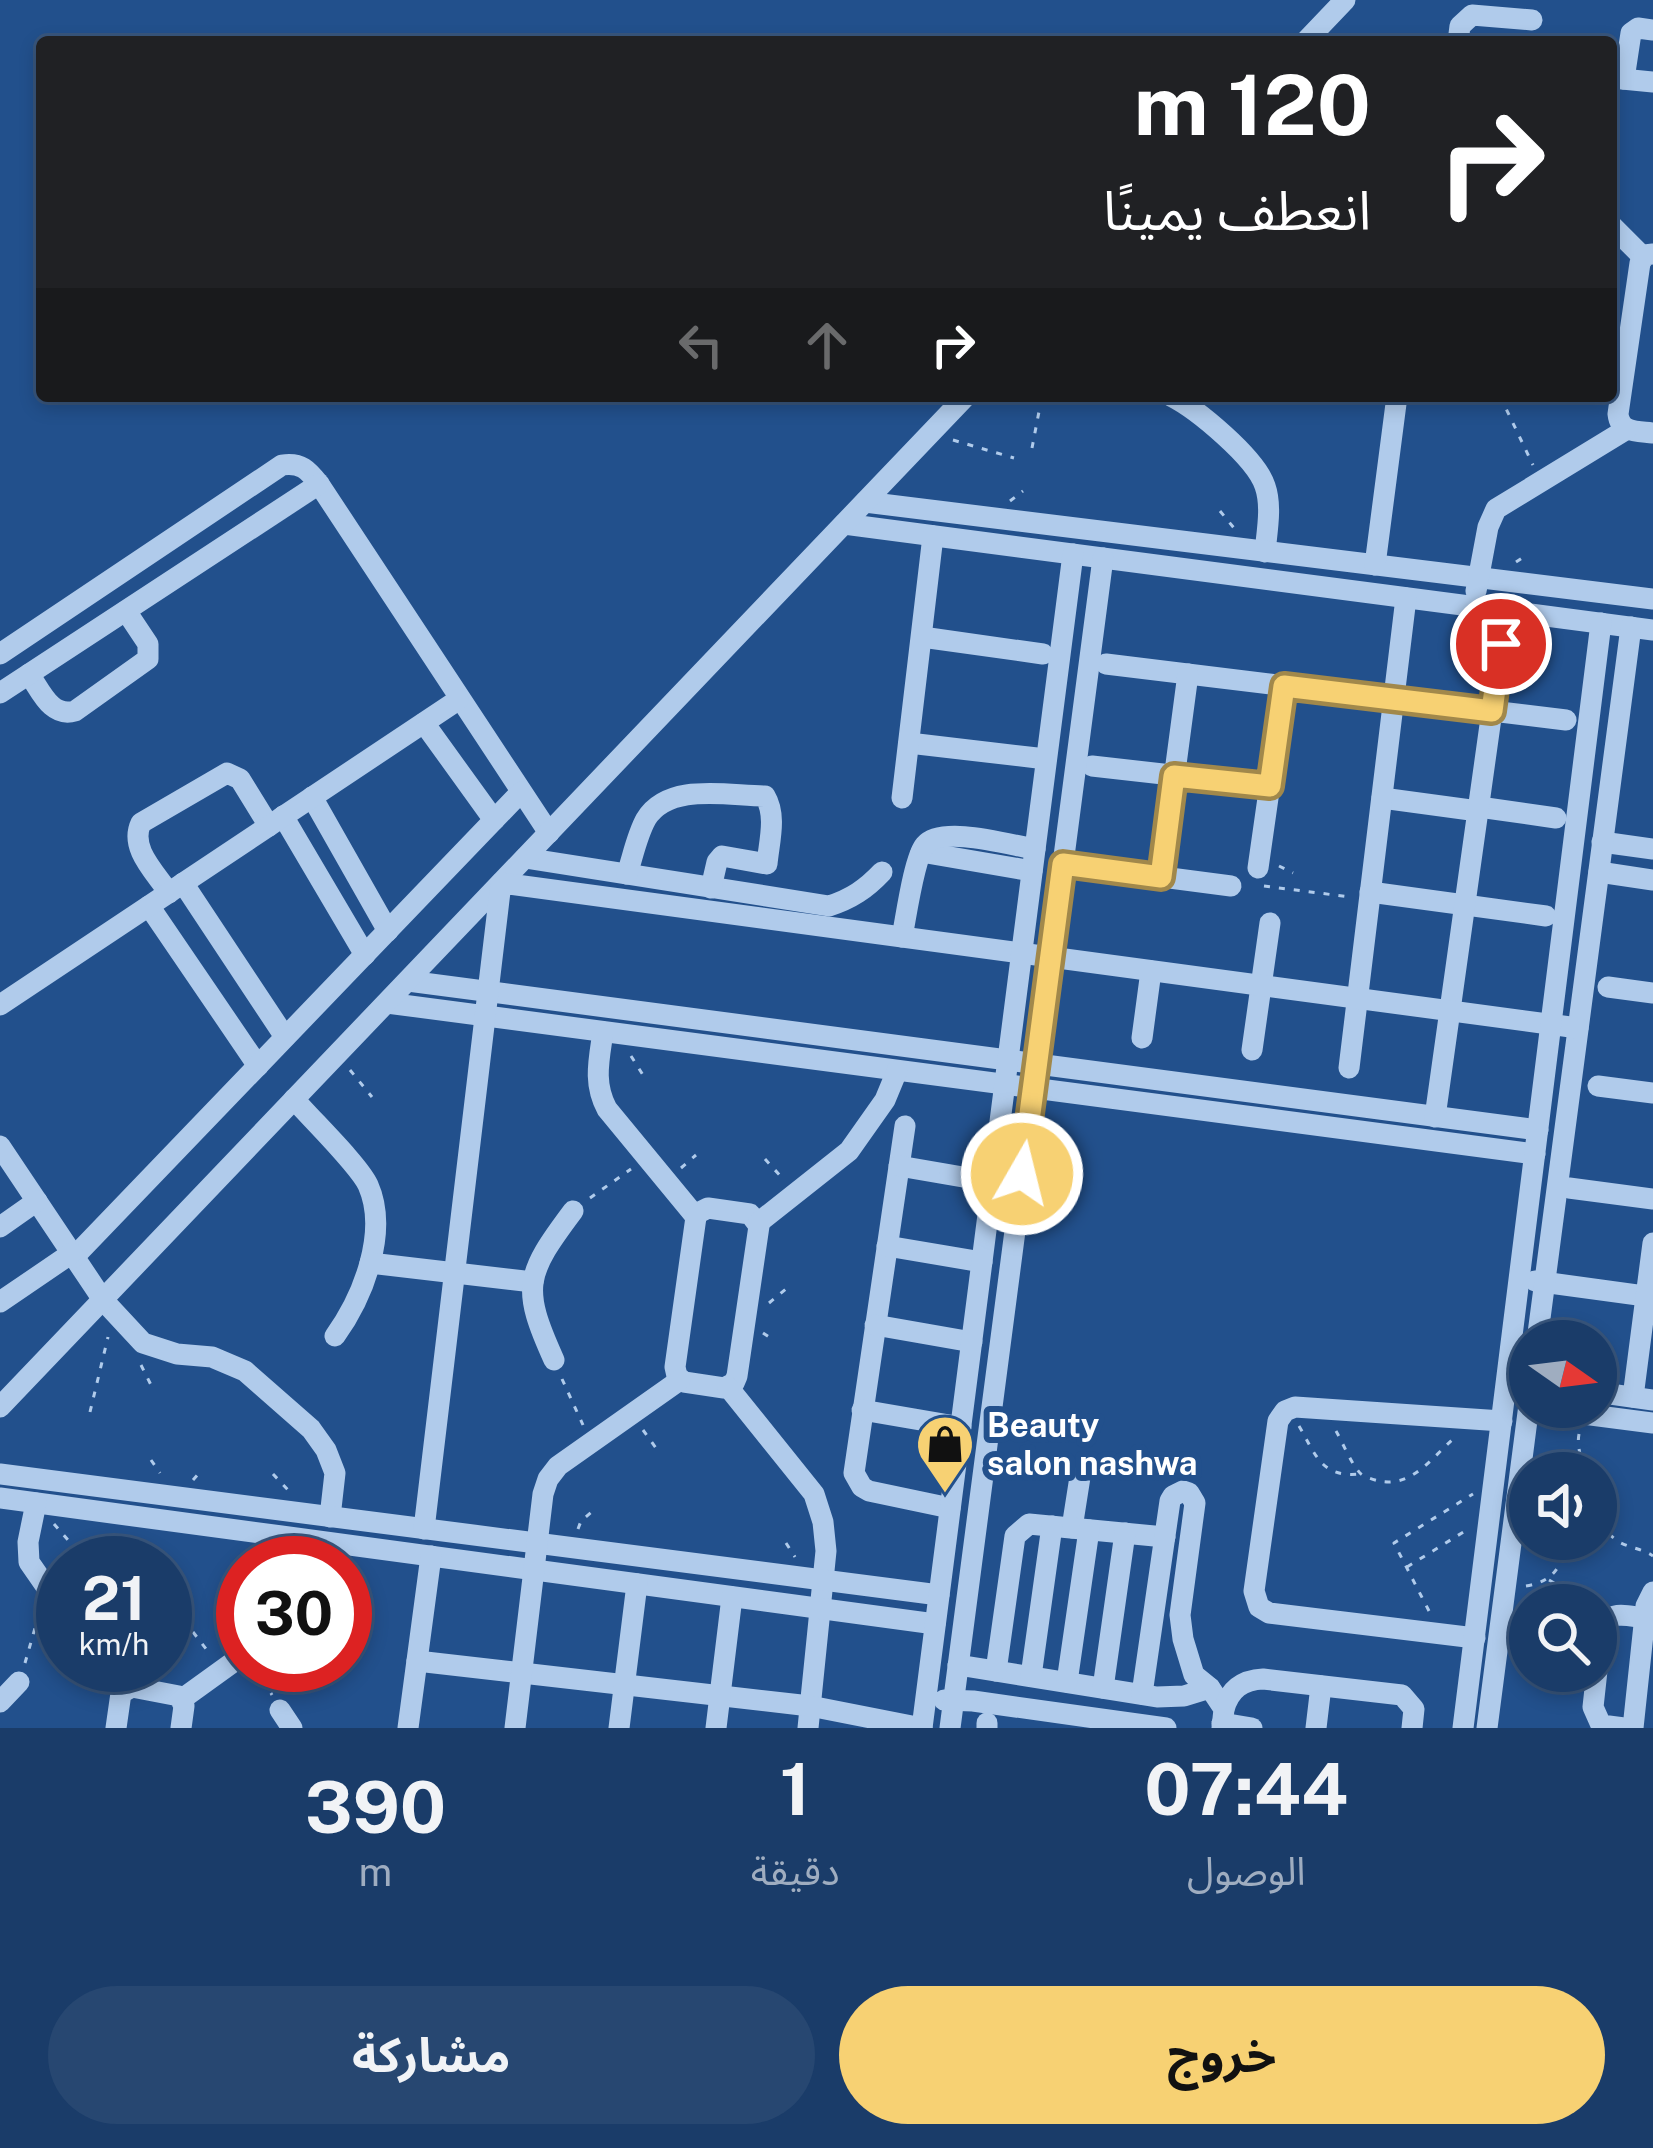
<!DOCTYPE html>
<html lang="ar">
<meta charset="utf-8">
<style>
body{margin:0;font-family:"Public Sans","Noto Sans Arabic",sans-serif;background:#274771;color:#f1f3f6;direction:rtl;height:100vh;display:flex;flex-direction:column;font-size:45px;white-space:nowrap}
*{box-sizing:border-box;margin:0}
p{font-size:39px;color:#9fadc0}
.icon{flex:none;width:66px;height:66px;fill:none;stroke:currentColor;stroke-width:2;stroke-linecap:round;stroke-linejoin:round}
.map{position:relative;height:1728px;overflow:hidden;direction:ltr}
.details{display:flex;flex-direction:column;background:#1a3c69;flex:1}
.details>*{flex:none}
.top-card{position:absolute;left:36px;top:36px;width:1581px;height:366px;border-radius:12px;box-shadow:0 6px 18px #0003,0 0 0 3px #38567d;direction:rtl;background:#202124;color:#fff;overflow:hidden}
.needle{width:78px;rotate:104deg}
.controls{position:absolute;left:1509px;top:1320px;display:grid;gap:24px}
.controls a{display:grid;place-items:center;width:108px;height:108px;border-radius:50%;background:#1a3c69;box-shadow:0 6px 18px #0003,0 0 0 3px #38567d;font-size:60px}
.speed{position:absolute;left:36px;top:1536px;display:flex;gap:24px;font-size:60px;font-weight:700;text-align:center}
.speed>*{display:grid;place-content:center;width:156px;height:156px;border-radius:50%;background:#1a3c69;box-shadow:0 6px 18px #0003,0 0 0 3px #38567d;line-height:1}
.speed small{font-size:30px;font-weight:400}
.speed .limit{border:18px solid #d22;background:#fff;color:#111}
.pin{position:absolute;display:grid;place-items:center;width:102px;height:102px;color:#fff;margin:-51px;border:6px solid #fff;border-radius:50%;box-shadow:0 3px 12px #0007}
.me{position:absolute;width:132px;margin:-66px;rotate:8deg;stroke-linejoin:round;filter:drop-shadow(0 0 9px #0008)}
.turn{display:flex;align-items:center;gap:42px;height:252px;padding:0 48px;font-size:54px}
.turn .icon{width:156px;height:156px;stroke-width:2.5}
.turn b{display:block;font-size:84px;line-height:102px}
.lanes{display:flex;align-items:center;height:114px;padding:0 48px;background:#0003;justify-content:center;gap:60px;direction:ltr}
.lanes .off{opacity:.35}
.eta{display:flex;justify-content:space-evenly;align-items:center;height:204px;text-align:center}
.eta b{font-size:72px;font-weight:700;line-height:84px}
.action{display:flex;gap:24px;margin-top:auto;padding:24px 48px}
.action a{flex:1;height:138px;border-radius:72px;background:#f7d173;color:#111;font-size:48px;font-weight:700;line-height:138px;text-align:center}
.action a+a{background:#274771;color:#f1f3f6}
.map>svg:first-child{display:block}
</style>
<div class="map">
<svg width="1653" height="1728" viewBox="0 0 1653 1728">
<rect width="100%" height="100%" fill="#22508c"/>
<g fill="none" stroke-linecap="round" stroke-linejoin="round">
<g stroke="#b0cbeb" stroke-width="3" stroke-dasharray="6 9" stroke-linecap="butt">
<polyline points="1500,396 1533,465"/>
<polyline points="953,440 1014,458"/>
<polyline points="1032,448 1042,396"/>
<polyline points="1010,501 1023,491"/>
<polyline points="1220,511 1234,528"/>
<polyline points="1516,562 1525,556"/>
<polyline points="1279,866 1293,873"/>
<polyline points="1264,886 1350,897"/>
<polyline points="631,1056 643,1075"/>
<polyline points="350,1070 372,1097"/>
<polyline points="765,1159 784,1180"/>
<polyline points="681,1168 696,1155"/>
<polyline points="590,1198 631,1169"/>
<polyline points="769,1303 786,1289"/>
<polyline points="763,1333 772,1339"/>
<polyline points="141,1365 151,1385"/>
<polyline points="562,1379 583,1425"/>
<polyline points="90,1412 108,1337"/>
<path d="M1299 1426C1316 1455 1321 1478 1360 1474"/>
<polyline points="643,1430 656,1448"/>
<path d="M1336 1431C1343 1443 1351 1464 1361 1474 1364 1477 1375 1480 1379 1481 1411 1488 1432 1458 1453 1439"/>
<path d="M1579 1434C1576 1451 1584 1458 1582 1473"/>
<polyline points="151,1460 160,1473"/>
<polyline points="273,1474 288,1490"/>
<polyline points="193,1480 200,1472"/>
<polyline points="54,1524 81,1555"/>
<path d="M1596 1527C1606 1531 1611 1536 1619 1542 1630 1548 1643 1549 1653 1556"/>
<polyline points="578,1529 581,1521 594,1510"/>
<polyline points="786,1543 795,1557"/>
<polyline points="1407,1567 1465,1531"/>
<polyline points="345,1580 352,1581"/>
<polyline points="1549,1580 1579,1597 1587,1605"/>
<path d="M1526 1586C1557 1581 1560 1564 1571 1539"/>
<polyline points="1429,1611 1394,1543 1473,1494"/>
<polyline points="193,1632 210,1654"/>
<polyline points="25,1663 39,1614"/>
<polyline points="256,1667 272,1695"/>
</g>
<g stroke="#b0cbeb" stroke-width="21">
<polyline points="1305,42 1345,0"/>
<polyline points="1458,42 1460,26 1472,15 1532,20"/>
<polyline points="1612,78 1653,82"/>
<polyline points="1624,79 1631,33 1638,28 1653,30"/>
<polyline points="1611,225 1643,257"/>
<path d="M1653 254 1645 255 1640 263 1618 414C1620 433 1637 431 1653 433"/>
<path d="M1171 396C1197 409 1256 458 1265 486 1272 506 1267 531 1265 552"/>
<polyline points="865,502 1653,599"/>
<polyline points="844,524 1653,630"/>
<polyline points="1375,565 1397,396"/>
<polyline points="1476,591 1488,527 1496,509 1627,429"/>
<polyline points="922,637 1043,654"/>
<path d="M0 654 282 465C301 462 308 470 319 484L549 833"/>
<polyline points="1106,664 1566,720"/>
<path d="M29 674C41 691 51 718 75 711L148 659V644L126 611"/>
<polyline points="0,693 319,484"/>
<polyline points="424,723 494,820"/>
<polyline points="909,743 1046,759"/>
<polyline points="1092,766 1270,786"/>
<polyline points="312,797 388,931"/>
<polyline points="902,798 933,536"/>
<polyline points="1382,798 1478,811"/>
<polyline points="1479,807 1556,818"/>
<polyline points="283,816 365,955"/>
<polyline points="1602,842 1653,849"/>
<polyline points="921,852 1032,871"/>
<path d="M525 858 829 906C851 899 866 889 882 872"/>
<polyline points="1063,864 1231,886"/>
<polyline points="1258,868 1284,686"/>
<polyline points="1599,872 1653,880"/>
<path d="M627 874C633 856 637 835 646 819 669 782 728 796 765 796 777 816 769 842 767 864L722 856 717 862 711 888"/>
<polyline points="1161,877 1188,674"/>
<polyline points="183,883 285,1037"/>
<polyline points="1370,892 1546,916"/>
<path d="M169 893C155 872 129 848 141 823L227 773 240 779 269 826"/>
<polyline points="149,906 258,1066"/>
<path d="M902 937C906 918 914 858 925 845 942 825 1010 845 1035 849"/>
<polyline points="408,981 1538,1130"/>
<polyline points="1608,987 1653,993"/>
<polyline points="387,1003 1535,1154"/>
<polyline points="0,1005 458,700"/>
<path d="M603 1032C599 1060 593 1083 607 1109L696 1217"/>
<polyline points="1142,1038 1151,971"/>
<polyline points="1252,1050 1270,923"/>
<polyline points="1349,1068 1406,598"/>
<polyline points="1598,1086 1653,1093"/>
<path d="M294 1099C311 1119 358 1164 368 1185 389 1232 363 1297 335 1336"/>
<polyline points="1435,1117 1506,611"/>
<polyline points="905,1126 854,1473 862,1487 869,1491 950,1508"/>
<polyline points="0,1146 103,1300 143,1343 177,1354 212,1357 245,1371 311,1429 326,1450 335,1473 330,1517"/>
<polyline points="899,1166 992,1182"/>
<polyline points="1569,1188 1653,1199"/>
<polygon points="708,1208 750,1214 759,1226 737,1376 734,1383 724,1388 684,1382 677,1376 675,1367 696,1217 700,1212"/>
<polyline points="758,1223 849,1151 885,1100 897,1071"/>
<polyline points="0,1227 37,1201"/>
<polyline points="887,1246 982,1262"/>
<polyline points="74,1257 521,792"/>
<polyline points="370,1263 533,1282"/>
<polyline points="1535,1281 1653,1297"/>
<polyline points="0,1302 72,1253"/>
<polyline points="875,1325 972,1342"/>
<polyline points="1537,1341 1631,627"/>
<path d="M554 1360C521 1287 525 1275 573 1211"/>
<polyline points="728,1387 814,1494 823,1522 826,1551 808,1728"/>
<polyline points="1596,1392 1653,1400"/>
<polyline points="1633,1397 1653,1243"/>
<polyline points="0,1407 966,396"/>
<polyline points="1529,1407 1653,1423"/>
<polyline points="862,1410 961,1427"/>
<polyline points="0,1474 939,1595"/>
<polyline points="0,1498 935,1624"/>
<polyline points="36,1503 28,1542 29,1562 63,1611"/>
<polyline points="1072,1528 1080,1477"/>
<polyline points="424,1529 501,883 1578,1028"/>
<polyline points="1475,1638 1269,1613 1259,1607 1254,1591 1278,1421 1285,1411 1295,1407 1502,1421"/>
<polyline points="417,1661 810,1706 922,1728"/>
<polyline points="104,1665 124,1691"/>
<polyline points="958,1665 1157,1697 1184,1696 1210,1688"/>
<polyline points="996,1671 1015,1536 1029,1524 1165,1537"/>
<polyline points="1031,1676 1052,1526"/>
<polyline points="1067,1682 1089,1530"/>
<polyline points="1103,1688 1125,1533"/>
<polyline points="1142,1694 1170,1501 1173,1496 1183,1491 1189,1493 1195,1503 1180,1615 1183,1639 1194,1675 1210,1688 1224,1709 1222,1728"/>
<polyline points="182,1699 243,1655"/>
<polyline points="944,1700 973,1701 1166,1728"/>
<polyline points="0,1702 19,1682"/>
<path d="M1224 1709C1230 1689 1242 1680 1263 1679L1402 1695 1414 1709 1412 1728"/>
<polyline points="280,1710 292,1728"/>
<polyline points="1222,1723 1252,1728"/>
<polyline points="116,1728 121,1693 132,1687 179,1696 184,1706 181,1728"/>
<polyline points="408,1728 431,1556"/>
<polyline points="515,1728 543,1494 548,1479 558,1466 680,1380"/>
<polyline points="619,1728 637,1584"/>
<polyline points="716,1728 732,1597"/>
<polyline points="922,1728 1073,554"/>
<polyline points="950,1728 1103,558"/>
<polyline points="987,1728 987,1723"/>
<polyline points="1316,1728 1321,1686"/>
<polyline points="1463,1728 1601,623"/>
<polyline points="1487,1728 1530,1397"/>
<path d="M1624 1728 1601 1725 1593 1707 1602 1625C1613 1610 1628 1616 1644 1618"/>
<polyline points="1633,1728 1646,1606 1653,1592"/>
</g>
</g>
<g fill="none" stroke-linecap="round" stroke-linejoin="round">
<defs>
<polyline id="route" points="1022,1174 1063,864 1161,877 1174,776 1270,786 1284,686 1492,711 1501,644"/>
</defs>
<use href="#route" stroke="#a1884b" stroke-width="30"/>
<use href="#route" stroke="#f7d173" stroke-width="21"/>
</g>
<defs>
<symbol id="shop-pin" viewBox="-11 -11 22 30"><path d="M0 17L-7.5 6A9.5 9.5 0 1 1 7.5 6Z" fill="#f7d173" stroke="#22508c"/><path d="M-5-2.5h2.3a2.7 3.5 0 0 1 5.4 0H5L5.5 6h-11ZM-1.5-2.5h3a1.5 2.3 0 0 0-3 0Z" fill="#111"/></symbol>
</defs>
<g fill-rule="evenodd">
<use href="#shop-pin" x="912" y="1411" width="66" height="90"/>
</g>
<g text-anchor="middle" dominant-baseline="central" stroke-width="12" stroke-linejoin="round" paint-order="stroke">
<g font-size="33" font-weight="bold" fill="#fff" stroke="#22508c" text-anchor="start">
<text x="987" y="1425">Beauty<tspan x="987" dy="38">salon nashwa</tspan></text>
</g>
</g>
</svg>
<div class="controls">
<a><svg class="needle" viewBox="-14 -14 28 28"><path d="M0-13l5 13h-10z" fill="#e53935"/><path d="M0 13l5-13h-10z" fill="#9fadc0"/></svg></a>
<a><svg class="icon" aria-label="sound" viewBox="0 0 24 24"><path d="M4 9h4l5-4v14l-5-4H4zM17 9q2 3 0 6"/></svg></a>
<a><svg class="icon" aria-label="search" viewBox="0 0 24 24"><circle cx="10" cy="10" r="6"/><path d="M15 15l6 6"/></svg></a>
</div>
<div class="speed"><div>21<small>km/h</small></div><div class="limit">30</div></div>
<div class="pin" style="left:1501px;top:644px;background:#d93025"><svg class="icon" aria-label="arrive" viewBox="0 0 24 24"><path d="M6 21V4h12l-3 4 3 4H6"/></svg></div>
<svg class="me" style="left:1022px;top:1174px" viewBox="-20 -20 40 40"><circle r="17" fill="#f7d173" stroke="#fff" stroke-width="3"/><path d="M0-11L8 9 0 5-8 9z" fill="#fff"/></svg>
<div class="top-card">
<div class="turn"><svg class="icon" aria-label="right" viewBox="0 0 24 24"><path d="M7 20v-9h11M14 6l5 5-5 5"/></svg><div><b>120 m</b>انعطف يمينًا</div></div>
<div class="lanes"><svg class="icon off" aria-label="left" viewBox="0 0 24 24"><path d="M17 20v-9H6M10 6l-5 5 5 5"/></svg><svg class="icon off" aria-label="ahead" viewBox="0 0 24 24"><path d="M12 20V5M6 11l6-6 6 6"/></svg><svg class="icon" aria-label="right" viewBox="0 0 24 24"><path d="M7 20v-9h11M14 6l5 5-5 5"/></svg></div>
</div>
</div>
<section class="details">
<div class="eta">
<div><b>07:44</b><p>الوصول</p></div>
<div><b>1</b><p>دقيقة</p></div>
<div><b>390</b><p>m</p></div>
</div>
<div class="action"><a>خروج</a><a>مشاركة</a></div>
</section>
